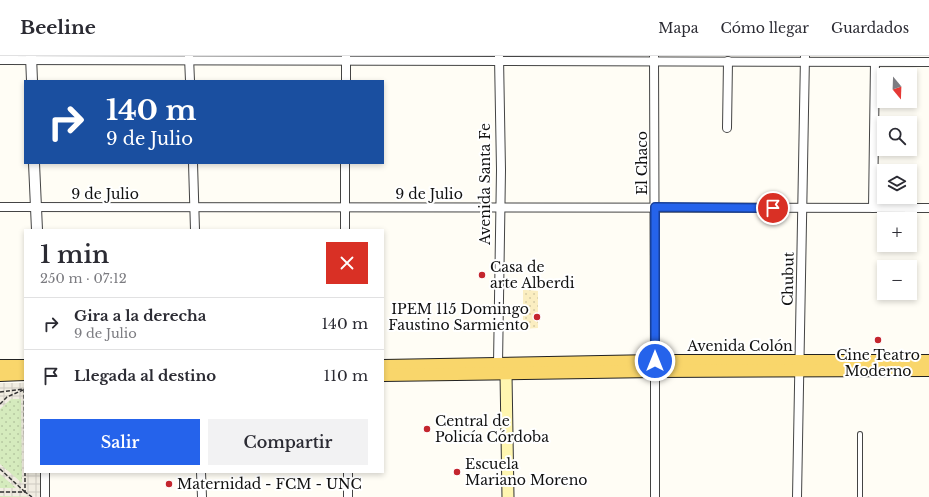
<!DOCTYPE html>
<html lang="es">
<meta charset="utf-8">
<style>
body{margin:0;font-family:"Libre Baskerville",serif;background:#f2f2f3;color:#2b2b33;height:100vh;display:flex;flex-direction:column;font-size:15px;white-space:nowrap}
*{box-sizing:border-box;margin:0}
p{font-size:13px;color:#7c7c81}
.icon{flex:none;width:22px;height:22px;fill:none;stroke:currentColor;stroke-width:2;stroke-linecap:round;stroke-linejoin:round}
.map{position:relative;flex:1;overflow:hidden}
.side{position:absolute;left:24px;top:173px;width:360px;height:244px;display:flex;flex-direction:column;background:#fff;border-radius:0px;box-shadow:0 2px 6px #0003}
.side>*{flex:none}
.top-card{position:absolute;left:24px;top:24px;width:360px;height:84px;border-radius:0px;box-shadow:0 2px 6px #0003;background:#1a4fa0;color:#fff;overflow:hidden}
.needle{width:26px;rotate:161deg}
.controls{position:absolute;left:877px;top:12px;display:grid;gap:8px}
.controls a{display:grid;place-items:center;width:40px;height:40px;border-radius:0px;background:#fff;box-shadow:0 2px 6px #0003;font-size:20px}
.pin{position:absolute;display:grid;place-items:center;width:34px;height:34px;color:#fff;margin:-17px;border:2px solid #fff;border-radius:50%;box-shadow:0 1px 4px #0007}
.me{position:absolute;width:44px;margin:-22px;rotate:0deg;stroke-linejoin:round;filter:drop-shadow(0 0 3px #0008)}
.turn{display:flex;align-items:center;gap:14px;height:84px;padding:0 16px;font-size:18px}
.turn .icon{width:52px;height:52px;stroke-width:2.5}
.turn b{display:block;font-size:28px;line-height:34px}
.round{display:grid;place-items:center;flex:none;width:42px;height:42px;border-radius:0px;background:#f2f2f3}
.head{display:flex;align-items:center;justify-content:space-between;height:68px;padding:0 16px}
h1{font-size:24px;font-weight:600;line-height:30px}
.primary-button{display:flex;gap:8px;margin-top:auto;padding:8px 16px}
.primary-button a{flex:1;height:46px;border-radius:0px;background:#2563eb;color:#fff;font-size:16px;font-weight:600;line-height:46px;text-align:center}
.primary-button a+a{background:#f2f2f3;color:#2b2b33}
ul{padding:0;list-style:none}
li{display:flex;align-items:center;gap:12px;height:52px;padding:0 16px;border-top:1px solid #e1e1e2}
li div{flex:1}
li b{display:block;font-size:15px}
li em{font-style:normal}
header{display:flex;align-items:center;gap:24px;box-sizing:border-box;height:56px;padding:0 20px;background:#fff;border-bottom:1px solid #e1e1e2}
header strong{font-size:19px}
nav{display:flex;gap:22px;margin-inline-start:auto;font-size:14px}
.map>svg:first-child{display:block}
</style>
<header>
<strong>Beeline</strong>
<nav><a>Mapa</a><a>Cómo llegar</a><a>Guardados</a></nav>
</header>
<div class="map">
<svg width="929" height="441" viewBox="0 0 929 441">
<defs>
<pattern id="sand-dots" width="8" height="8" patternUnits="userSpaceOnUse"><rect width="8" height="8" fill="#fbeec1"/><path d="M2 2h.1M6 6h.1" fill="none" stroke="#d6cba5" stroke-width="1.8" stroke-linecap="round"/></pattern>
<pattern id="park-dots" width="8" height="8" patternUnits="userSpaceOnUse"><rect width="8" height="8" fill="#d5ebbd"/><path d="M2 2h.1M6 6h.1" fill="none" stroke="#b6c8a1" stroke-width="1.8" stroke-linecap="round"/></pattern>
<pattern id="plaza-grid" width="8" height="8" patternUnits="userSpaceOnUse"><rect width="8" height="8" fill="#f1ede2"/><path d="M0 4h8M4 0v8" fill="none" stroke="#cecac1"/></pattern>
</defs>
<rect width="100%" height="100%" fill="#fffdf5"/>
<polygon fill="url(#sand-dots)" points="523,232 526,234 538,235 538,272 523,273"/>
<polygon fill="url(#park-dots)" points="25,327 25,416 41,416 27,441 0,441 0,328"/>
<polygon fill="url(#plaza-grid)" points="0,327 25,327 25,416 41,416 41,441 0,440 0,432 16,432 0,418 0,408 22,427 21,343 11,343 0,353"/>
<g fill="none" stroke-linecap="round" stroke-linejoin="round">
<defs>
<polyline id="service" points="860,378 860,441"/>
<g id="minor">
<polyline points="654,0 655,305"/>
<polyline points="189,1 190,25"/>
<polyline points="0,4 929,6"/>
<polyline points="346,25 346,0"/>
<polyline points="727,72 728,5"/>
<polyline points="193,107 195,174"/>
<polyline points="345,107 345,174"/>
<polyline points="0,151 929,152"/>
<polyline points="873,152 875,6"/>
<polyline points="498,308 501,114 499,1"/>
<polyline points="655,315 655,441"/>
<polyline points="45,416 45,441"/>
<polyline points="201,416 202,441"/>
<polyline points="348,441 348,416"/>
<polyline points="797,441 805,0"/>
</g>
<g id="tertiary">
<polyline points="31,0 32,25"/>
<polyline points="34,107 37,174"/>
</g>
<polyline id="secondary" points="500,310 506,318 508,441"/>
<g id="primary">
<polyline points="0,310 25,310"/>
<polyline points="383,310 655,305 929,305"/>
<polyline points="0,319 25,318"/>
<polyline points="383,319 655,315 929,314"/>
</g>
</defs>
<use href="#service" stroke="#444" stroke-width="6"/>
<use href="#minor" stroke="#444" stroke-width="10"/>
<use href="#tertiary" stroke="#444" stroke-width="12"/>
<use href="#secondary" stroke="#333" stroke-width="13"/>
<use href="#primary" stroke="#222" stroke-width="14"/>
<g stroke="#333" stroke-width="1.5" stroke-dasharray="4 2" stroke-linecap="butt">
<polyline points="0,336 24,333 25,410"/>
<polyline points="0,348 7,341 23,334"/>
<polyline points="0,413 25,436"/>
<polyline points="25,416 25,436"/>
<polyline points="0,436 25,436 32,441"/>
</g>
<use href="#service" stroke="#fff" stroke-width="4"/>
<use href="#minor" stroke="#fff" stroke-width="8"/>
<use href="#tertiary" stroke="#fff" stroke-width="10"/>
<use href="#secondary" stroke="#fff6b0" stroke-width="11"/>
<use href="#primary" stroke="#f9d66b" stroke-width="12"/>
</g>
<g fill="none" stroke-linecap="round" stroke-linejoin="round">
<defs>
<polyline id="route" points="655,305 655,151 773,152"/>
</defs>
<use href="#route" stroke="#184099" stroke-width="10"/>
<use href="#route" stroke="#2563eb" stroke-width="7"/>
</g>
<g fill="#c4262e" stroke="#fff" stroke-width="1.5">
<circle cx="482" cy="219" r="4"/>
<circle cx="537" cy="261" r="4"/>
<circle cx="878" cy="284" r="4"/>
<circle cx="427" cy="373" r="4"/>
<circle cx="457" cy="416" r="4"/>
<circle cx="169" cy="428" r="4"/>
</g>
<g text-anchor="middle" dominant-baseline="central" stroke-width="4" stroke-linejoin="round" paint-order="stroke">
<g font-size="14" fill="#111" stroke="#fff">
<text transform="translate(642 107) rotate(-90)">El Chaco</text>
<text transform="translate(485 128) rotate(-90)">Avenida Santa Fe</text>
<text x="105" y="138">9 de Julio</text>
<text x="429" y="138">9 de Julio</text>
<text transform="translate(788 223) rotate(-89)">Chubut</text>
<text x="740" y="290">Avenida Colón</text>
</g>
<g font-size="14" fill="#111" stroke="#fff" text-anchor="start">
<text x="490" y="211">Casa de<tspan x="490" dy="16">arte Alberdi</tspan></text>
<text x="529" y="253" text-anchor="end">IPEM 115 Domingo<tspan x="529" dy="16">Faustino Sarmiento</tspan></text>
<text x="878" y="299" text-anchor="middle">Cine Teatro<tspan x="878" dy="16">Moderno</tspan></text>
<text x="435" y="365">Central de<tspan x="435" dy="16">Policía Córdoba</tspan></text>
<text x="465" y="408">Escuela<tspan x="465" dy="16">Mariano Moreno</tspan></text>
<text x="177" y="428">Maternidad - FCM - UNC</text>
</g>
</g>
</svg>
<div class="controls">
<a><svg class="needle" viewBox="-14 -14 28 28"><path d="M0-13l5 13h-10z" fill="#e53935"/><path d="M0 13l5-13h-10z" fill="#7c7c81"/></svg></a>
<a><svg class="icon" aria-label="search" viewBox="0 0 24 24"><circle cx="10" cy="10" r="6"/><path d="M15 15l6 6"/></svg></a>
<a><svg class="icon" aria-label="layers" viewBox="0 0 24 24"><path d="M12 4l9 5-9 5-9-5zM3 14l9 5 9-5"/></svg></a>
<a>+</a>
<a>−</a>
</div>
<div class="pin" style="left:773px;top:152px;background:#d93025"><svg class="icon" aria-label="arrive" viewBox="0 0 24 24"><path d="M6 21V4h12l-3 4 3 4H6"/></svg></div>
<svg class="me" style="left:655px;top:305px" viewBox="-20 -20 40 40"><circle r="17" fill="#2563eb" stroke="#fff" stroke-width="3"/><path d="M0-11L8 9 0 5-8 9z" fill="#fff"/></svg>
<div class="top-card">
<div class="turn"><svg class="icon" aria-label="right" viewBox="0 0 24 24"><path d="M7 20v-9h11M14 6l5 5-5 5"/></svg><div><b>140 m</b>9 de Julio</div></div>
</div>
<section class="side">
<div class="head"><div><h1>1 min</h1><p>250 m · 07:12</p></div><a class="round" style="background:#d93025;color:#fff"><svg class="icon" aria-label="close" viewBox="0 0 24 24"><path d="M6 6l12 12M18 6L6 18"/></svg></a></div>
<ul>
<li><svg class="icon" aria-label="right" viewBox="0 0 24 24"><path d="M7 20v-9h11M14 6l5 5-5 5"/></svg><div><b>Gira a la derecha</b><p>9 de Julio</p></div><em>140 m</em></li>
<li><svg class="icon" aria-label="arrive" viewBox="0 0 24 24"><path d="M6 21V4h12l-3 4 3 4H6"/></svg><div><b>Llegada al destino</b></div><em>110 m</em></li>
</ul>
<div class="primary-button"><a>Salir</a><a>Compartir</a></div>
</section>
</div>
